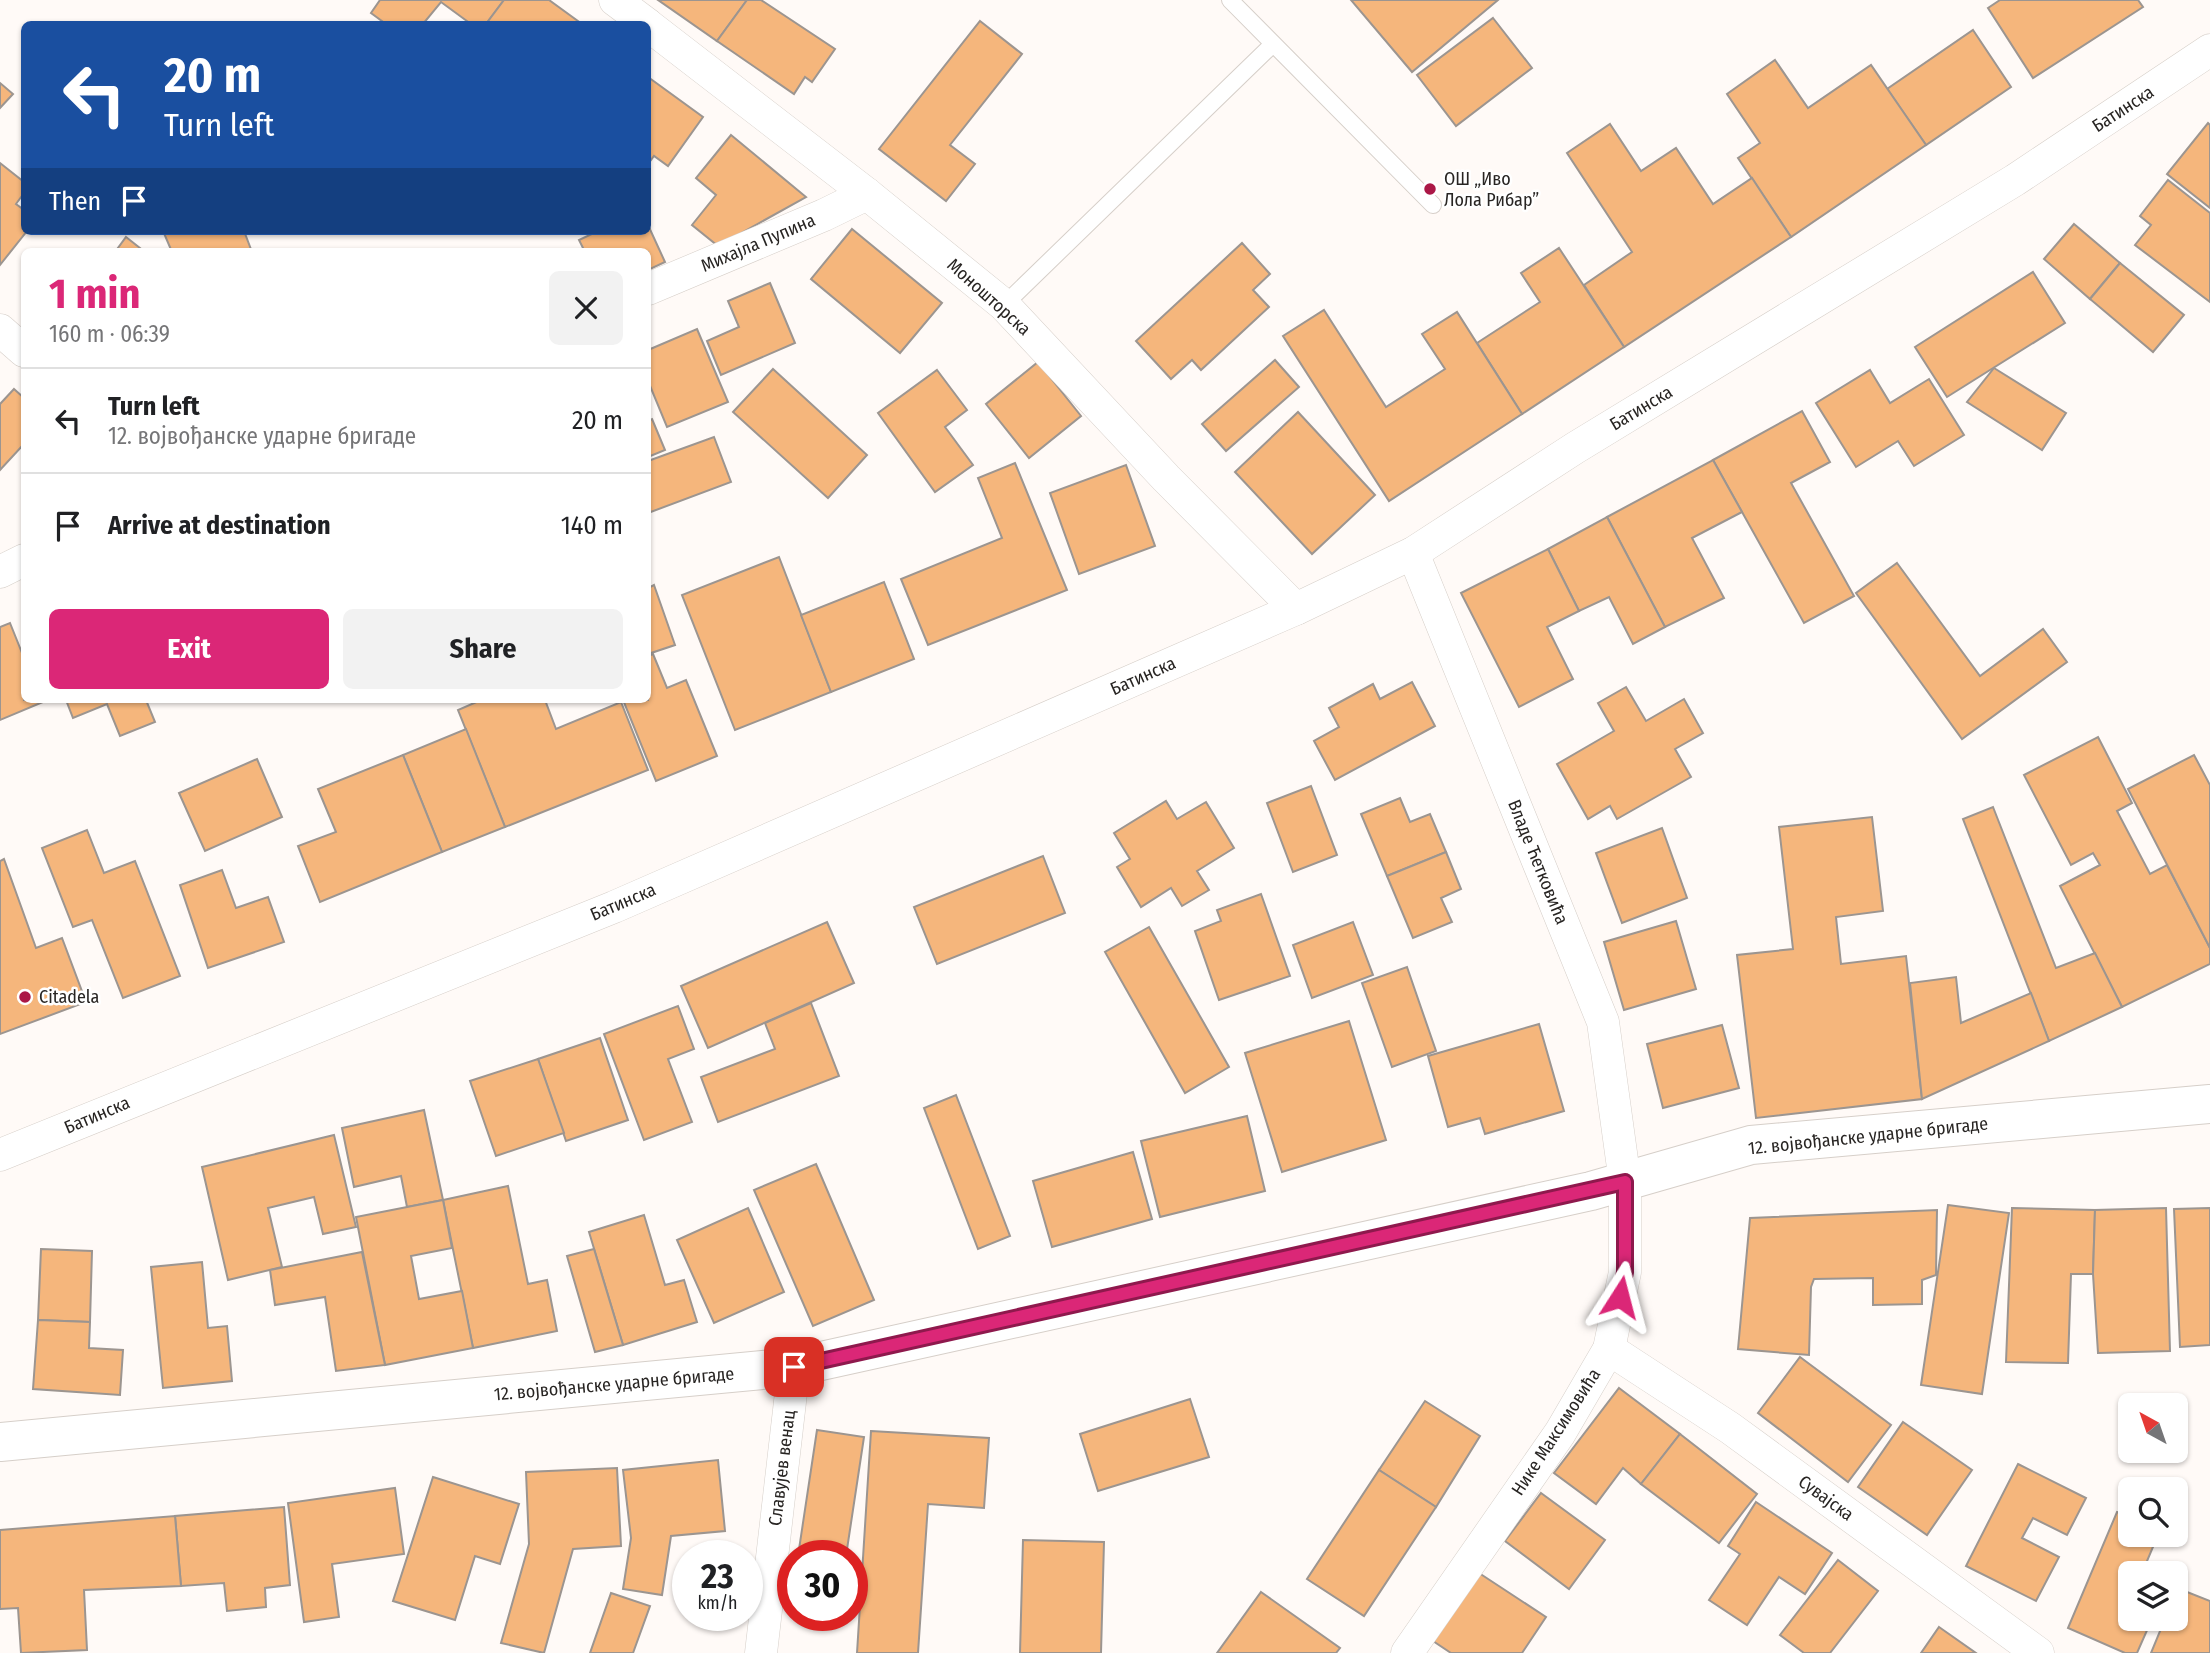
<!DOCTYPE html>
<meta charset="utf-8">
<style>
body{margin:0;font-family:"Fira Sans Condensed",sans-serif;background:#f2f2f2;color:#202124;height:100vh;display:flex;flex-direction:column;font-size:26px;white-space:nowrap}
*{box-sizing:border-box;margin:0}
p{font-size:23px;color:#757577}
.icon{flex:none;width:38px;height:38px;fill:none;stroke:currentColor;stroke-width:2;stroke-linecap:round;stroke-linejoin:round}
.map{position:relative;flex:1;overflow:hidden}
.drawer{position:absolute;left:21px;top:248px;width:630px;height:455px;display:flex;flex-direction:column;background:#fff;border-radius:10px;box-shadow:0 2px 5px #0004}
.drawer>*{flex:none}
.hud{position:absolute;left:21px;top:21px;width:630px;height:214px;border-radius:10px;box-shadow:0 2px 5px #0004;background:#1a4fa0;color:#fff;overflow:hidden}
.needle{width:46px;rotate:320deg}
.buttons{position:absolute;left:2118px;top:1393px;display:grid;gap:14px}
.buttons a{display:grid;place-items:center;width:70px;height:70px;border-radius:10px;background:#fff;box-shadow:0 2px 5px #0004;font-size:35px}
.speed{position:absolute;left:672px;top:1540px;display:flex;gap:14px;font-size:35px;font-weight:700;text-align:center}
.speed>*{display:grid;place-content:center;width:91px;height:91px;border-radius:50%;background:#fff;box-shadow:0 2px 5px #0004;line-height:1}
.speed small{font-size:18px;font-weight:400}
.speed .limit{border:10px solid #d22;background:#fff;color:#111}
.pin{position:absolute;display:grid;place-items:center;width:60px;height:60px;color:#fff;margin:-30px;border-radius:14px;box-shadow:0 4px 10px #0006}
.me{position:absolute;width:77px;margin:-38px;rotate:9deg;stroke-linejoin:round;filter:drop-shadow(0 0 5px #0008)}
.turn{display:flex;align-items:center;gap:24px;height:147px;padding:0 28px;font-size:32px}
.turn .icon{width:91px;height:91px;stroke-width:2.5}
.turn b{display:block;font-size:49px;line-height:60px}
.then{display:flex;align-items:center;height:66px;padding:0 28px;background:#0003;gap:14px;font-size:26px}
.round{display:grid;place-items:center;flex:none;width:74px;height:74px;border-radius:10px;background:#f2f2f2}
.head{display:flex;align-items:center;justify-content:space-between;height:119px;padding:0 28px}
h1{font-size:42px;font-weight:700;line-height:52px;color:#db2777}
.primary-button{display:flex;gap:14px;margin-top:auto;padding:14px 28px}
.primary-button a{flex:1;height:80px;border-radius:10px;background:#db2777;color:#fff;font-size:28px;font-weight:700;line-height:80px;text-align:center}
.primary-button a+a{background:#f2f2f2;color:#202124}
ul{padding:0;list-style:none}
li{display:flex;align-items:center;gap:21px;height:105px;padding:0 28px;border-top:2px solid #e0e0e0}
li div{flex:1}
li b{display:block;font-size:26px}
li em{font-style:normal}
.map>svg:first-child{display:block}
</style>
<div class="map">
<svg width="2210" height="1653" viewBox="0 0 2210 1653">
<rect width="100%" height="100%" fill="#fffaf7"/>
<g fill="#f5b67c" stroke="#9c9590" stroke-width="2">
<polygon points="380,0 504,0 486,24 471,24 441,2 423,24 386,24 371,13"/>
<polygon points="504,0 549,0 582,24 486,24"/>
<polygon points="658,0 747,0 717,41"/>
<polygon points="747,0 761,0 835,49 812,82 805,77 794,94 717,41"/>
<polygon points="1351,0 1498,0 1412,72"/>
<polygon points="2000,0 2138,0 2143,7 2033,78 1988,8"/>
<polygon points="1493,18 1532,68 1456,126 1417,75"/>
<polygon points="980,21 1022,54 950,145 975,164 946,201 879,149"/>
<polygon points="1973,30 2011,87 1926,145 1887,89"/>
<polygon points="1775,60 1808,108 1871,65 1926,145 1791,237 1738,158 1760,143 1727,94"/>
<polygon points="648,77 703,117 668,166 654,156 648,164"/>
<polygon points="0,83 13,94 0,108"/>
<polygon points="2208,123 2210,125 2210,208 2167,174"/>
<polygon points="1610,124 1641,171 1676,148 1713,204 1752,178 1791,237 1624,347 1584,285 1632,252 1567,153"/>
<polygon points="731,135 806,197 718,246 692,225 716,195 696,178"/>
<polygon points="0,163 24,182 24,193 16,204 24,210 24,231 27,231 0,265"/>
<polygon points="2168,180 2210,213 2210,302 2135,245 2151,225 2140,216"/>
<polygon points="2074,224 2120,263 2090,299 2044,259"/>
<polygon points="648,225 665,262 648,270 648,252 585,252 579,240 598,231 648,231"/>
<polygon points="852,229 942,303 900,353 811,279"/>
<polygon points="163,231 244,231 252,252 172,252"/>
<polygon points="126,237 145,252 115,252"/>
<polygon points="1242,243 1270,274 1253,290 1269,307 1201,370 1192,360 1171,379 1136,341"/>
<polygon points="1559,248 1624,347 1522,414 1477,343 1540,302 1521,273"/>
<polygon points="2120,263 2184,315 2153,352 2090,299"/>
<polygon points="2033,272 2065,323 1947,397 1915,347"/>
<polygon points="770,283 795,343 721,375 707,341 739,327 728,301"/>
<polygon points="1324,310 1386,407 1445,369 1422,334 1457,312 1522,414 1389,501 1283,336"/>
<polygon points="697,329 728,402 667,427 648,381 648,350"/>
<polygon points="1275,360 1299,387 1226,451 1202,424"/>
<polygon points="1038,362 1081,416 1029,458 986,404"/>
<polygon points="1994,368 2066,413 2042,450 1967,402"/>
<polygon points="773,369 867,455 828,498 733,412"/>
<polygon points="937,370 967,410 945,427 973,465 935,492 878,413"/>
<polygon points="1870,370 1890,403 1929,379 1964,435 1914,466 1898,441 1856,467 1816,403"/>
<polygon points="14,389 24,398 24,446 23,445 0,470 0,404"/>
<polygon points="1802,411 1830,462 1791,483 1854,596 1804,623 1713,460"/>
<polygon points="1298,412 1375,495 1312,554 1235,472"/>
<polygon points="652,419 665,450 648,457 648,421"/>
<polygon points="714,437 731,482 648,513 648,461"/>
<polygon points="1713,460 1742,512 1692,538 1724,598 1665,627 1607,517"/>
<polygon points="1015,463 1067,590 928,645 901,579 1002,538 978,478"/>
<polygon points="1126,465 1155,546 1079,574 1050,493"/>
<polygon points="1607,517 1665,627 1633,644 1609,597 1579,611 1548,549"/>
<polygon points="1548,549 1579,611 1547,627 1573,679 1519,707 1461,593"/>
<polygon points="779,557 831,692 735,730 682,595"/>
<polygon points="1897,563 1980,676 2043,629 2067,662 1962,739 1856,593"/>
<polygon points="884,582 914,659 831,692 801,615"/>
<polygon points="654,585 675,645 648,654 648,588"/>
<polygon points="10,623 24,658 24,700 42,700 43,702 0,720 0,627"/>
<polygon points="653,654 667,688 686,680 717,756 656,781 623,700 648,700 648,656"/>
<polygon points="1412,682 1435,726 1335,780 1314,741 1339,727 1329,708 1373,684 1380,699"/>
<polygon points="1626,687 1646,721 1684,699 1703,733 1675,749 1691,777 1617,819 1610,806 1588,819 1557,764 1614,731 1598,703"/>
<polygon points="66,700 146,700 155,722 120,736 107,704 73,718"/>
<polygon points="481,700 545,700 556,729 621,702 648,770 505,827 458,710"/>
<polygon points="466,729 505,827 442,852 403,755"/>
<polygon points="2098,737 2132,803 2117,811 2150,874 2167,865 2210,948 2210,964 2122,1007 2060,886 2100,865 2093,853 2071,865 2024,775"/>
<polygon points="403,755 442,852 320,902 298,846 336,832 318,789"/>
<polygon points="2194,755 2210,785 2210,948 2128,789"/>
<polygon points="257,759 282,817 205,851 179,793"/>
<polygon points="1311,786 1337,855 1293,872 1267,803"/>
<polygon points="1400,798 1410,822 1430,814 1446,852 1387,876 1361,814"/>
<polygon points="1166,801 1177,819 1206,802 1234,848 1197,871 1209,890 1182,906 1171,888 1141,907 1117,867 1130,859 1114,833"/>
<polygon points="1993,807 2056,968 2095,953 2122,1007 2049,1041 1963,819"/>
<polygon points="1872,817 1883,911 1836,917 1841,964 1906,956 1922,1099 1756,1118 1737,955 1793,949 1779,827"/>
<polygon points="1662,828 1687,898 1622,923 1596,853"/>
<polygon points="87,830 104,873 135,861 180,976 123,998 92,920 73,927 42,848"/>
<polygon points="1446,852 1461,889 1441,898 1452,922 1413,938 1387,876"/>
<polygon points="1043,856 1065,913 937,964 914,907"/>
<polygon points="4,859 36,948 62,938 86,1002 0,1034 0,861"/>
<polygon points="222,870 236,908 268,897 284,942 208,968 180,885"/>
<polygon points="1261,894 1290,976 1219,1000 1195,931 1221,921 1217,910"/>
<polygon points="1676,921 1696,989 1624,1010 1604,942"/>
<polygon points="827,922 854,983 708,1048 681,986"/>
<polygon points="1353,922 1373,975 1312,998 1293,945"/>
<polygon points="1149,927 1229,1067 1185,1093 1105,952"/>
<polygon points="1407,967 1436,1051 1392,1067 1362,983"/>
<polygon points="1956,977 1961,1023 2031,993 2049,1041 1922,1099 1910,983"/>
<polygon points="811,1003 839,1076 718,1122 701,1077 775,1049 765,1023"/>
<polygon points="678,1006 694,1049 668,1059 692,1122 644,1140 604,1034"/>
<polygon points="1349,1021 1386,1140 1282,1172 1245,1053"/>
<polygon points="1539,1024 1564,1111 1485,1134 1480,1118 1448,1127 1428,1056"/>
<polygon points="1722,1025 1739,1088 1663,1108 1647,1044"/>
<polygon points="600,1038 628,1120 566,1141 538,1059"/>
<polygon points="538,1059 564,1133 496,1156 470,1081"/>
<polygon points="956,1095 1010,1236 978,1249 924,1108"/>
<polygon points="424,1110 443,1200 407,1207 401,1176 354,1187 342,1128"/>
<polygon points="1247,1116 1265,1191 1160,1217 1141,1141"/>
<polygon points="334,1135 356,1227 323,1234 314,1197 268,1208 282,1267 228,1280 202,1167"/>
<polygon points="1133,1152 1152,1219 1052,1247 1033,1181"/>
<polygon points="816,1164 874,1300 813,1326 754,1190"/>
<polygon points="508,1186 528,1284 547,1280 557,1331 473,1348 443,1200"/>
<polygon points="443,1200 452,1248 411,1256 419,1299 462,1291 473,1348 385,1365 356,1217"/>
<polygon points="1948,1205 2009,1213 1982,1394 1921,1385"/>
<polygon points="748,1208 784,1292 714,1323 677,1240"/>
<polygon points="2012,1208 2095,1210 2093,1274 2071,1274 2068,1363 2006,1362"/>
<polygon points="2166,1208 2170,1351 2098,1353 2093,1274 2095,1210"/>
<polygon points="2210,1208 2210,1345 2180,1347 2174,1209"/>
<polygon points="1937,1210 1936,1275 1922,1280 1922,1304 1873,1305 1873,1278 1814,1279 1811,1287 1809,1355 1738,1349 1750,1218"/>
<polygon points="644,1215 665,1285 684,1280 697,1322 623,1345 589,1232"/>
<polygon points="41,1249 92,1251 90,1322 38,1320"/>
<polygon points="594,1249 623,1345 595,1352 567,1256"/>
<polygon points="362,1252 385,1365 336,1371 325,1297 275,1305 270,1270"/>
<polygon points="202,1262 208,1328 227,1326 232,1381 163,1388 151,1267"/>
<polygon points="38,1320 90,1322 89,1348 123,1350 120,1395 33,1389"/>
<polygon points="1800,1357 1891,1425 1848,1482 1758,1413"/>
<polygon points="1619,1388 1680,1434 1641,1484 1623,1468 1596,1504 1554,1473"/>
<polygon points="1190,1399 1209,1457 1098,1491 1080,1434"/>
<polygon points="1425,1401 1480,1436 1436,1507 1379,1470"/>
<polygon points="1903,1422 1972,1470 1927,1535 1858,1487"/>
<polygon points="817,1430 864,1437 846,1556 798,1556"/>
<polygon points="871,1431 989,1438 984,1508 928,1504 918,1653 857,1653"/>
<polygon points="1680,1434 1757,1494 1719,1543 1641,1484"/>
<polygon points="718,1460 725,1531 671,1536 662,1595 623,1589 631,1538 623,1470"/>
<polygon points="2018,1464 2086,1498 2067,1535 2033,1518 2022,1538 2059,1557 2036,1601 1966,1566"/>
<polygon points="617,1468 621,1546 573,1549 544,1653 501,1643 529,1544 526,1472"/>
<polygon points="1379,1470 1436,1507 1364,1616 1307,1579"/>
<polygon points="433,1477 519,1504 500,1564 475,1556 455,1620 393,1601"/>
<polygon points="395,1488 404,1554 332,1564 339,1617 304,1622 288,1503"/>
<polygon points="1541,1493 1605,1540 1569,1589 1505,1541"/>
<polygon points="1756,1502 1832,1553 1805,1594 1779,1577 1747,1625 1709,1600 1740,1554 1728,1546"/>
<polygon points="284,1507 290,1585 265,1588 266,1607 227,1611 224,1583 181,1586 175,1516"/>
<polygon points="2117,1512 2130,1517 2130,1535 2158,1535 2142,1573 2130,1573 2130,1619 2152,1619 2137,1653 2125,1653 2068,1628"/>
<polygon points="175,1516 181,1586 84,1590 87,1650 21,1653 18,1608 0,1609 0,1530"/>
<polygon points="1023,1540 1104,1542 1101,1653 1020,1653"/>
<polygon points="1838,1560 1878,1591 1830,1653 1804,1653 1780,1635"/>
<polygon points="1479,1573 1546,1617 1522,1653 1451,1653 1433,1641"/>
<polygon points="2177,1588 2210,1601 2210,1653 2151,1653 2165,1619 2175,1619"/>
<polygon points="1261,1592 1340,1648 1336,1653 1217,1653"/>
<polygon points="611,1593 650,1606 633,1653 590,1653"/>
<polygon points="1939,1627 1976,1653 1921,1653"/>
</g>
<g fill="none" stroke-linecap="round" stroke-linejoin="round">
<defs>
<g id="lane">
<polyline points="1230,0 1433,205"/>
<polyline points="1004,305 1273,44"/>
</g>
<g id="street">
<polyline points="615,0 647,24"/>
<polyline points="648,25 867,194 1004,305 1166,478 1296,609"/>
<polyline points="648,289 824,215 867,194"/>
<polyline points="0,330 24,351"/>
<polyline points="0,572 24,560"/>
<polyline points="0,1155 614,907 1296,609 1413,553 1575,448 2015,180 2210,50"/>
<polyline points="1609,1349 1730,1428 2038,1653"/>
<polyline points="761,1653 794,1367"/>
<polyline points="1407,1653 1560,1433 1609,1349 1625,1272 1625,1182 1603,1022 1413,553"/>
</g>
<polyline id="secondary" points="0,1442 794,1367 1591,1191 1751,1145 2210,1104"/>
</defs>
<use href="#lane" stroke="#d6cfc9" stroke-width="18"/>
<use href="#street" stroke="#d6cfc9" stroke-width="33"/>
<use href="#secondary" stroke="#d6cfc9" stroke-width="40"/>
<use href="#lane" stroke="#fff" stroke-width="16"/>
<use href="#street" stroke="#fff" stroke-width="32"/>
<use href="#secondary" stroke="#fff" stroke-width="38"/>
</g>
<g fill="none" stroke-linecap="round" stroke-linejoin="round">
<defs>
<polyline id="route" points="794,1367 1625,1182 1625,1272 1620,1297"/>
</defs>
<use href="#route" stroke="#8e194d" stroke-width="18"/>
<use href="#route" stroke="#db2777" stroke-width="12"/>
</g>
<g fill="#ab1746" stroke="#fff" stroke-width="2.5">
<circle cx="1430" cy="189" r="7"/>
<circle cx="25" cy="997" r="7"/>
</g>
<g text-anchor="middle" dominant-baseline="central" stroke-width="5" stroke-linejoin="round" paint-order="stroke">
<g font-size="18" fill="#282523" stroke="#fff">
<text transform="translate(2123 109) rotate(-33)">Батинска</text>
<text transform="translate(758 243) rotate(-23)">Михајла Пупина</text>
<text transform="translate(989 297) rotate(42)">Моношторска</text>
<text transform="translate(1641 408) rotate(-31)">Батинска</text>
<text transform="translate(1143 676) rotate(-24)">Батинска</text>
<text transform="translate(1538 862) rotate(68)">Владе Ћетковића</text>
<text transform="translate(623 902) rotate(-23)">Батинска</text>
<text transform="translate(97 1115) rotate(-23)">Батинска</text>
<text transform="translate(1868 1136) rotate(-6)">12. војвођанске ударне бригаде</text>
<text transform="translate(614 1384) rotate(-5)">12. војвођанске ударне бригаде</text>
<text transform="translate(1556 1432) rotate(-57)">Нике Максимовића</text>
<text transform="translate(782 1468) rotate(-83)">Славујев венац</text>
<text transform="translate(1826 1498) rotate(36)">Сувајска</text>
</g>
<g font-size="18" fill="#282523" stroke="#fff" text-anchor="start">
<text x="1444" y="179">ОШ „Иво<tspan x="1444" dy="21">Лола Рибар”</tspan></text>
<text x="39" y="997">Citadela</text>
</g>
</g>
</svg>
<div class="buttons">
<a><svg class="needle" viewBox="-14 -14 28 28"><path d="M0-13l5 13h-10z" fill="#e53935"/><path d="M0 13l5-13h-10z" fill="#757577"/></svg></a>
<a><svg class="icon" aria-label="search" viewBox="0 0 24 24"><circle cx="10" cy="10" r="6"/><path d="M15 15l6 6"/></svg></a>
<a><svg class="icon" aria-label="layers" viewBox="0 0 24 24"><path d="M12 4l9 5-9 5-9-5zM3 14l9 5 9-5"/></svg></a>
</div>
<div class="speed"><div>23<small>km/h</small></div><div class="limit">30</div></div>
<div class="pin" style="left:794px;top:1367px;background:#d93025"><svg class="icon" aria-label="arrive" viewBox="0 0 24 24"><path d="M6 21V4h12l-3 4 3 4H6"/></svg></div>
<svg class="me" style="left:1620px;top:1297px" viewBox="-20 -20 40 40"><path d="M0-17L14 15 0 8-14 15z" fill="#db2777" stroke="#fff" stroke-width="4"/></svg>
<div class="hud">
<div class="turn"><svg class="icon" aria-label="left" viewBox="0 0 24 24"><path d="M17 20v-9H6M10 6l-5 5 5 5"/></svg><div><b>20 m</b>Turn left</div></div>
<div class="then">Then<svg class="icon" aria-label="arrive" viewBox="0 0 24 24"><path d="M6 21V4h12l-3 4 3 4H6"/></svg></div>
</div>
<section class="drawer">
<div class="head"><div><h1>1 min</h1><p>160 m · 06:39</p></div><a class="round"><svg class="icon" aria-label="close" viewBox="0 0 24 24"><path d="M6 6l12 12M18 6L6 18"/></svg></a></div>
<ul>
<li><svg class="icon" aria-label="left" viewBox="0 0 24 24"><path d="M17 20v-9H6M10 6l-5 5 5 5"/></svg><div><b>Turn left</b><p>12. војвођанске ударне бригаде</p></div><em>20 m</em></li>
<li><svg class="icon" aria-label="arrive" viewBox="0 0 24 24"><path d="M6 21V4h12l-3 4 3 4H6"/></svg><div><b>Arrive at destination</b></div><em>140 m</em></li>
</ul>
<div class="primary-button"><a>Exit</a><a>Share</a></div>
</section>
</div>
